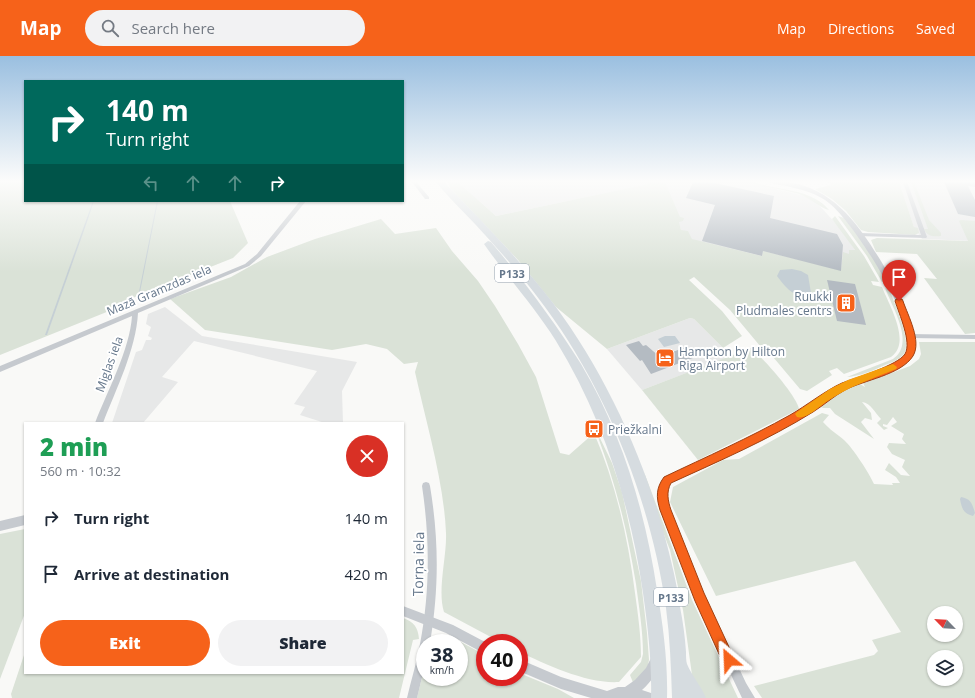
<!DOCTYPE html>
<meta charset="utf-8">
<style>
body{margin:0;font-family:"Open Sans",sans-serif;background:#f2f2f3;color:#1f2937;height:100vh;display:flex;flex-direction:column;font-size:15px;white-space:nowrap}
*{box-sizing:border-box;margin:0}
p{font-size:13px;color:#747a83}
.icon{flex:none;width:22px;height:22px;fill:none;stroke:currentColor;stroke-width:2;stroke-linecap:round;stroke-linejoin:round}
.map{position:relative;flex:1;overflow:hidden}
.details{position:absolute;left:24px;top:366px;width:380px;height:252px;display:flex;flex-direction:column;background:#fff;border-radius:0px;box-shadow:0 1px 3px #0004}
.details>*{flex:none}
.guide{position:absolute;left:24px;top:24px;width:380px;height:122px;border-radius:0px;box-shadow:0 1px 3px #0004;background:#00695c;color:#fff;overflow:hidden}
.needle{width:26px;rotate:295deg}
.controls{position:absolute;left:927px;top:550px;display:grid;gap:8px}
.controls a{display:grid;place-items:center;width:36px;height:36px;border-radius:50%;background:#fff;box-shadow:0 1px 3px #0004;font-size:20px}
.speed{position:absolute;left:416px;top:578px;display:flex;gap:8px;font-size:20px;font-weight:700;text-align:center}
.speed>*{display:grid;place-content:center;width:52px;height:52px;border-radius:50%;background:#fff;box-shadow:0 1px 3px #0004;line-height:1}
.speed small{font-size:10px;font-weight:400}
.speed .limit{border:6px solid #d22;background:#fff;color:#111}
.pin{position:absolute;display:grid;place-items:center;width:34px;height:34px;color:#fff;margin:-41px -17px;border-radius:50% 50% 50% 0;rotate:-45deg;box-shadow:0 0 4px #0007}
.pin .icon{rotate:45deg}
.me{position:absolute;width:44px;margin:-22px;rotate:334deg;stroke-linejoin:round;filter:drop-shadow(0 0 3px #0008)}
.turn{display:flex;align-items:center;gap:14px;height:84px;padding:0 16px;font-size:18px}
.turn .icon{width:52px;height:52px;stroke-width:2.5}
.turn b{display:block;font-size:28px;line-height:34px}
.lanes{display:flex;align-items:center;height:38px;padding:0 16px;background:#0003;justify-content:center;gap:20px;direction:ltr}
.lanes .off{opacity:.35}
.round{display:grid;place-items:center;flex:none;width:42px;height:42px;border-radius:21px;background:#f2f2f3}
.summary{display:flex;align-items:center;justify-content:space-between;height:68px;padding:0 16px}
h1{font-size:24px;font-weight:800;line-height:30px;color:#1e9e55}
.action{display:flex;gap:8px;margin-top:auto;padding:8px 16px}
.action a{flex:1;height:46px;border-radius:24px;background:#f6621a;color:#fff;font-size:16px;font-weight:800;line-height:46px;text-align:center}
.action a+a{background:#f2f2f3;color:#1f2937}
ul{padding:0;list-style:none}
li{display:flex;align-items:center;gap:12px;height:56px;padding:0 16px}
li div{flex:1}
li b{display:block;font-size:15px}
li em{font-style:normal}
header{display:flex;align-items:center;gap:24px;box-sizing:border-box;height:56px;padding:0 20px;background:#f6621a;color:#fff}
header strong{font-size:19px}
nav{display:flex;gap:22px;margin-inline-start:auto;font-size:14px}
.search{width:280px;height:36px;background:#f2f2f3;display:flex;align-items:center;gap:10px;box-sizing:border-box;padding:0 14px;border-radius:22px;color:#747a83;font-size:15px}
.map>svg:first-child{display:block}
</style>
<header>
<strong>Map</strong>
<div class="search"><svg class="icon" aria-label="search" viewBox="0 0 24 24"><circle cx="10" cy="10" r="6"/><path d="M15 15l6 6"/></svg>Search here</div>
<nav><a>Map</a><a>Directions</a><a>Saved</a></nav>
</header>
<div class="map">
<svg width="975" height="642" viewBox="0 0 975 642">
<rect width="100%" height="100%" fill="#f9f9f7"/>
<g fill="#e7e8e8">
<polygon points="458,126 648,126 649,128 496,160"/>
<polygon points="664,126 748,126 805,140 817,147 841,173 855,194 864,216 859,216 859,218 837,217 684,182"/>
<polygon points="827,126 975,126 975,185 922,183 914,171 904,142 832,129"/>
<polygon points="165,251 202,280 357,306 342,335 343,367 325,367 300,359 305,351 294,348 317,315 194,285 162,321 178,326 143,367 112,367 136,296 142,294 146,284 151,284 152,282 148,280 151,271 146,268 148,258"/>
<polygon points="690,262 694,263 731,300 642,334 607,293"/>
</g>
<g fill="#dae2d7" fill-rule="evenodd">
<polygon points="0,126 25,126 25,145 230,145 248,187 233,202 125,245 124,249 0,299"/>
<path d="M448 126H458L496 160 648 128V126H665L680 161 684 162 683 165 679 166 681 174 688 175 692 183 762 200 763 195 841 214 843 196 849 198V194H855L832 163 835 160 864 200 879 226 871 225 873 229 882 231C889 249 912 287 891 301L844 318 837 312 829 315 832 319 807 335 800 333 768 295 765 296 730 254 694 221 689 224 722 255 742 280 723 292 694 263 690 262 607 293 556 251 518 204 450 132Z"/>
<path d="M748 126H753C778 135 811 132 829 154 820 152 810 142 799 138 782 133 764 131 748 126Z"/>
<polygon points="829,126 899,126 914,171 918,172 919,177 915,179 868,176 861,174 846,155 832,143 815,133 831,129"/>
<path d="M911 126H914L929 164 941 177V180C933 181 927 180 924 173H928Z"/>
<polygon points="838,160 847,163 868,193 886,224 885,226 882,226 867,200"/>
<path d="M381 163 395 178 436 172 452 195 478 225 495 250 518 288 536 321 560 397 569 399 594 377C616 428 628 482 635 537 638 558 641 580 641 601L619 626C587 628 548 609 519 596V587H502L444 556C437 534 447 500 446 477 444 426 426 366 415 316L418 306 404 308 387 293 366 288 332 294 205 274 170 243 231 221 267 201 315 183Z"/>
<polygon points="961,164 975,165 975,277 965,278 924,222 937,223 917,198 876,196 871,184 877,182 968,185 959,165"/>
<path d="M885 232 890 235C895 250 912 285 904 298 899 304 890 307 883 310 872 315 860 320 847 321L893 303C916 288 892 251 885 232Z"/>
<path d="M919 286H975V642H762L754 630 874 599 878 595 872 584 901 576 855 505 716 540 670 446 673 431 723 404 739 403 822 357 829 359 823 366C830 374 837 378 844 384 853 392 869 417 874 428L893 429 892 427H900L896 421 885 414 889 407 901 419 910 420 902 411 905 404 892 398 887 391 889 387 906 388 902 383 904 378 891 370 897 366 893 361 887 369 883 368V370L888 372 884 374 877 367 881 363C875 357 871 347 862 346L871 357 872 364 865 362 861 366 874 383 835 358 830 352H823L821 351 845 333 860 328 865 331 863 327 875 321H881L910 310 919 303 921 298ZM934 557H956V579H934ZM934 601H956V623H934Z"/>
<path d="M751 292C763 302 796 339 799 353L698 404 642 334Z"/>
<path d="M596 376H597L612 407 622 436 641 525 647 577 649 604 647 613 634 629 630 619 641 606 643 598C643 575 639 551 636 528 627 473 616 428 596 376Z"/>
<polygon points="644,416 692,544 738,642 705,642 692,619 683,554 670,494 661,471 646,426"/>
<polygon points="25,473 25,557 0,623 0,478"/>
<path d="M403 562C414 566 418 571 419 583L413 584 399 642H12L11 638 25 596V617H403Z"/>
<polygon points="448,579 485,599 485,621 519,621 519,617 558,633 574,642 417,642 425,609 425,621 459,621 459,587 432,587 438,581"/>
</g>
<g fill="#c5cfd5">
<polygon points="93,145 94,145 88,163 47,279 45,279"/>
<polygon points="157,145 158,145 139,241 138,241"/>
<path d="M792 213 801 215 808 219 811 237C796 245 786 232 777 220L780 214Z"/>
<polygon points="665,280 675,280 680,287 664,291 658,283"/>
<path d="M961 441C971 443 972 447 975 457L973 460C963 457 962 453 960 443Z"/>
</g>
<g fill="#b4bbc2">
<polygon points="693,126 710,126 774,140 770,162 837,178 843,189 841,215 763,195 762,200 702,185 715,149 686,142"/>
<polygon points="944,126 975,126 975,131 968,130 975,144 975,161 958,158"/>
<polygon points="827,224 855,228 866,269 837,265"/>
<polygon points="639,285 643,290 646,289 660,301 688,290 698,300 651,318 642,304 640,305 626,289"/>
</g>
<g fill="none" stroke-linecap="round" stroke-linejoin="round">
<g fill="#c6cacf" fill-rule="evenodd">
<polygon points="412,126 416,126 429,141 429,143 425,143"/>
<polygon points="903,126 907,126 927,181 926,182 858,180 857,179 860,177 921,179"/>
<path d="M300 145H306L261 200 249 210 138 257C136 294 116 333 103 367H95C107 336 130 293 132 260L0 316V310L245 208 257 198Z"/>
<polygon points="908,278 975,279 975,283 910,282 908,282 907,280"/>
<path d="M426 426 429 427 430 430C439 484 439 533 430 587H425V609L417 642H407C411 624 417 606 420 588 430 536 430 483 422 430L423 427Z"/>
</g>
<g fill="#c6cacf" fill-rule="evenodd">
<path d="M770 126C815 123 845 150 868 185 883 207 924 272 914 298 906 316 870 322 854 329 835 336 820 351 803 361 760 385 715 406 670 427L667 439 670 454 704 538 746 627 755 642H742L696 545 660 454C656 441 658 433 664 421 709 401 754 380 797 356 814 346 829 332 848 324 864 318 895 314 905 299 923 272 852 164 829 147 818 138 804 134 790 131 784 129 775 129 770 126Z"/>
<polygon points="25,459 25,469 0,475 0,465"/>
<polygon points="403,550 453,569 487,587 485,587 485,598 446,577 403,560"/>
<path d="M655 600 659 602 661 606C657 617 651 626 642 634L654 638 656 642H591L561 633 519 615V603L561 621 607 635 618 631H625L635 624 646 612 651 602Z"/>
</g>
<g fill="#d6dce0" fill-rule="evenodd">
<path d="M436 126H444C482 165 520 204 553 247 601 311 637 387 660 463 668 492 676 521 680 551 683 566 685 581 686 596 686 600 686 605 687 608 692 620 701 630 706 642H672C671 612 670 582 666 552 651 447 608 336 545 251 524 222 500 195 475 168 462 154 448 141 436 126Z"/>
<path d="M488 185 491 186C524 225 554 265 581 308 622 377 645 455 657 534 663 569 668 606 667 642H651C652 607 648 572 643 537 630 447 603 362 556 285 534 250 507 221 484 188Z"/>
</g>
</g>
<linearGradient id="sky" x2="0" y2="1"><stop stop-color="#9abfe0"/><stop offset="0.58" stop-color="#fcfcfb"/><stop offset="1" stop-color="#fcfcfb" stop-opacity="0"/></linearGradient>
<rect width="975" height="216" fill="url(#sky)"/>
<path fill="#f6621a" stroke="#a04011" d="M896 243H902L903 245C908 260 922 285 913 300 901 319 864 324 845 334 834 340 824 349 813 356 768 384 719 405 671 427 666 436 668 445 671 454L704 537 735 604 733 609 729 611 724 609 695 545 660 454C656 441 656 432 664 421 706 401 749 382 790 359 806 350 826 334 842 327 856 322 898 309 905 298 912 286 899 258 895 245Z"/>
<path fill="#f59e0b" d="M893 308 897 311 896 313C871 323 848 331 826 346 819 351 805 364 797 361L795 358 797 356 830 333 848 324Z"/>
<defs>
<symbol id="building-square" viewBox="-11 -11 22 22"><rect x="-9" y="-9" width="18" height="18" rx="4" fill="#f6621a" stroke="#fff"/><path d="M-4-6H4V6H1V3H-1V6H-4ZM-2.5-4.3h1.7v1.8h-1.7ZM.8-4.3h1.7v1.8H.8ZM-2.5-1h1.7V.8h-1.7ZM.8-1h1.7V.8H.8Z" fill="#fff"/></symbol>
<symbol id="hotel-square" viewBox="-11 -11 22 22"><rect x="-9" y="-9" width="18" height="18" rx="4" fill="#f6621a" stroke="#fff"/><path d="M-6-4.5h1.5V1H6V5H4.5V3h-9V5H-6ZM-4 0a1.8 1.8 0 1 1 3.6 0ZM.5 0V-2.5h3Q6-2.5 6 0Z" fill="#fff"/></symbol>
<symbol id="bus-square" viewBox="-11 -11 22 22"><rect x="-9" y="-9" width="18" height="18" rx="4" fill="#f6621a" stroke="#fff"/><path d="M-5-6H5V4H4V6H2V4H-2V6H-4V4H-5ZM-3.5-4V0h7V-4ZM-3.5 1.2v1.5H-2V1.2ZM2 1.2v1.5H3.5V1.2Z" fill="#fff"/></symbol>
</defs>
<g fill-rule="evenodd">
<use href="#building-square" x="835" y="236" width="22" height="22"/>
<use href="#hotel-square" x="654" y="291" width="22" height="22"/>
<use href="#bus-square" x="583" y="362" width="22" height="22"/>
</g>
<g text-anchor="middle" dominant-baseline="central" stroke-width="4" stroke-linejoin="round" paint-order="stroke">
<g fill="#fff" stroke="#93a0ae" stroke-width="1">
<rect x="495" y="208" width="34" height="18" rx="3"/>
<rect x="654" y="532" width="34" height="18" rx="3"/>
</g>
<g font-size="11" font-weight="bold" fill="#65778b">
<text x="512" y="217">P133</text>
<text x="671" y="541">P133</text>
</g>
<g font-size="12" fill="#65778b" stroke="#fff">
<text transform="translate(159 234) rotate(-23)">Mazā Gramzdas iela</text>
<text transform="translate(109 308) rotate(-70)">Miglas iela</text>
</g>
<g font-size="12" fill="#65778b" stroke="#fff" text-anchor="start">
<text x="832" y="240" text-anchor="end">Ruukki<tspan x="832" dy="14">Pludmales centrs</tspan></text>
<text x="679" y="295">Hampton by Hilton<tspan x="679" dy="14">Riga Airport</tspan></text>
<text x="608" y="373">Priežkalni</text>
</g>
<g font-size="14" fill="#65778b" stroke="#fff">
<text transform="translate(418 508) rotate(-89)">Torņa iela</text>
</g>
</g>
</svg>
<div class="controls">
<a><svg class="needle" viewBox="-14 -14 28 28"><path d="M0-13l5 13h-10z" fill="#e53935"/><path d="M0 13l5-13h-10z" fill="#747a83"/></svg></a>
<a><svg class="icon" aria-label="layers" viewBox="0 0 24 24"><path d="M12 4l9 5-9 5-9-5zM3 14l9 5 9-5"/></svg></a>
</div>
<div class="speed"><div>38<small>km/h</small></div><div class="limit">40</div></div>
<div class="pin" style="left:899px;top:245px;background:#d93025"><svg class="icon" aria-label="arrive" viewBox="0 0 24 24"><path d="M6 21V4h12l-3 4 3 4H6"/></svg></div>
<svg class="me" style="left:729px;top:604px" viewBox="-20 -20 40 40"><path d="M0-17L14 15 0 8-14 15z" fill="#f6621a" stroke="#fff" stroke-width="4"/></svg>
<div class="guide">
<div class="turn"><svg class="icon" aria-label="right" viewBox="0 0 24 24"><path d="M7 20v-9h11M14 6l5 5-5 5"/></svg><div><b>140 m</b>Turn right</div></div>
<div class="lanes"><svg class="icon off" aria-label="left" viewBox="0 0 24 24"><path d="M17 20v-9H6M10 6l-5 5 5 5"/></svg><svg class="icon off" aria-label="ahead" viewBox="0 0 24 24"><path d="M12 20V5M6 11l6-6 6 6"/></svg><svg class="icon off" aria-label="ahead" viewBox="0 0 24 24"><path d="M12 20V5M6 11l6-6 6 6"/></svg><svg class="icon" aria-label="right" viewBox="0 0 24 24"><path d="M7 20v-9h11M14 6l5 5-5 5"/></svg></div>
</div>
<section class="details">
<div class="summary"><div><h1>2 min</h1><p>560 m · 10:32</p></div><a class="round" style="background:#d93025;color:#fff"><svg class="icon" aria-label="close" viewBox="0 0 24 24"><path d="M6 6l12 12M18 6L6 18"/></svg></a></div>
<ul>
<li><svg class="icon" aria-label="right" viewBox="0 0 24 24"><path d="M7 20v-9h11M14 6l5 5-5 5"/></svg><div><b>Turn right</b></div><em>140 m</em></li>
<li><svg class="icon" aria-label="arrive" viewBox="0 0 24 24"><path d="M6 21V4h12l-3 4 3 4H6"/></svg><div><b>Arrive at destination</b></div><em>420 m</em></li>
</ul>
<div class="action"><a>Exit</a><a>Share</a></div>
</section>
</div>
